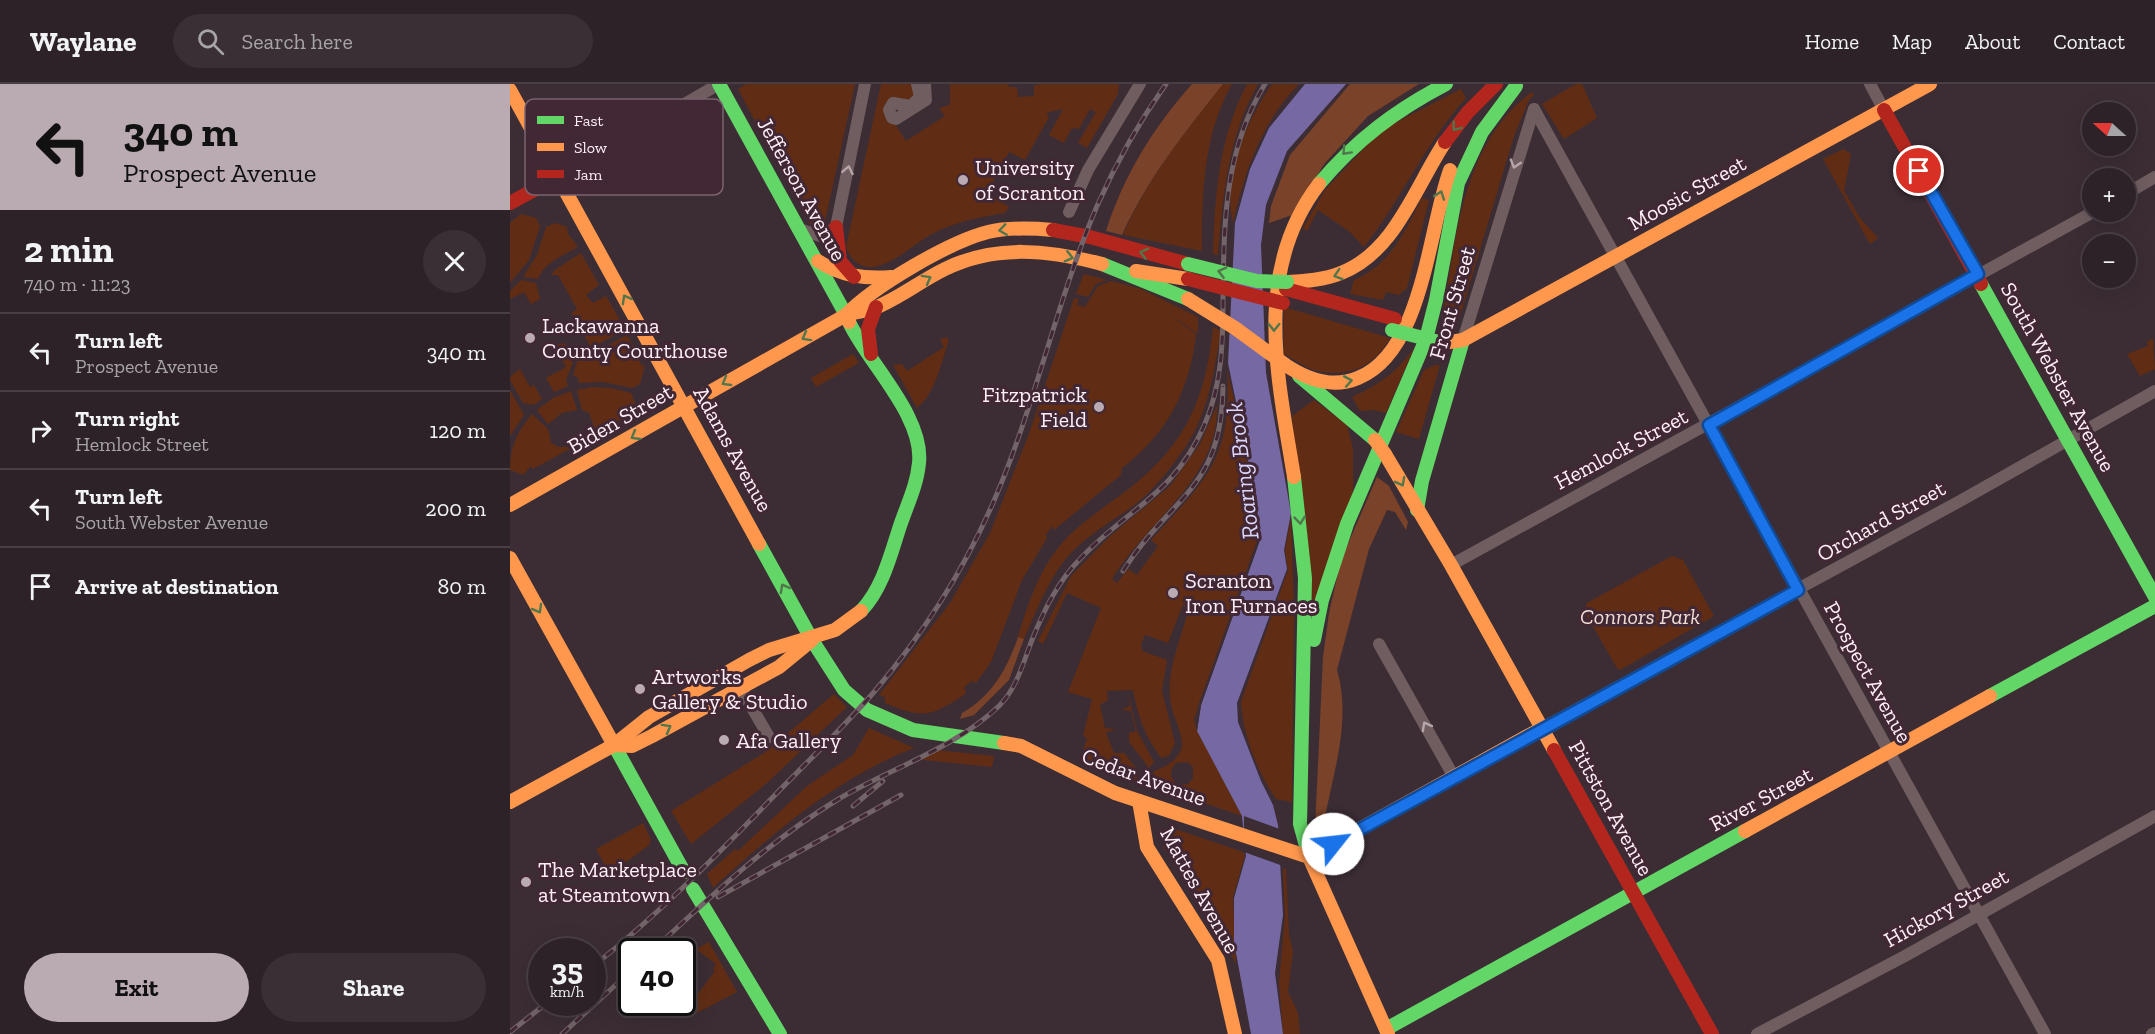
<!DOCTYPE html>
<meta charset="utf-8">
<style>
body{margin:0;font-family:"Zilla Slab",serif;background:#392f34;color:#f1f3f6;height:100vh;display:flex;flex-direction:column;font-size:22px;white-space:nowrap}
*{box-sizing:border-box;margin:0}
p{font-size:20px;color:#a7a4a8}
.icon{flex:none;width:33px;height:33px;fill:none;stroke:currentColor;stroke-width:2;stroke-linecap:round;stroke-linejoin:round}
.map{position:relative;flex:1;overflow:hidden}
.side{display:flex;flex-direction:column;background:#2d2228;width:510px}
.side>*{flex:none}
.hud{background:#baabb2;color:#111;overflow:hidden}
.needle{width:39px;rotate:291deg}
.controls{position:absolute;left:1572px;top:18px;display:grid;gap:12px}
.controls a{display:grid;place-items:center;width:54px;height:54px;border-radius:50%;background:#2d2228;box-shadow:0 6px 24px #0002,0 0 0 2px #483f45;font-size:30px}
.speed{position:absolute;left:18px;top:854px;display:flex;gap:12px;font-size:30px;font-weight:700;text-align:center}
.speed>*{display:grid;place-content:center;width:78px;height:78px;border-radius:50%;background:#2d2228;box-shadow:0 6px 24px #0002,0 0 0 2px #483f45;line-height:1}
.speed small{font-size:15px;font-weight:400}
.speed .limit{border:3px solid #111;border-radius:9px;background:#fff;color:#111}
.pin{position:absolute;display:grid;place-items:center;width:51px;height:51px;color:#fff;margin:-26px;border:3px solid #fff;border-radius:50%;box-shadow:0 2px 6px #0007}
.me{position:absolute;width:66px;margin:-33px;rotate:61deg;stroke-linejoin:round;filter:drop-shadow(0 0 4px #0008)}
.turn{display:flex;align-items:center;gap:21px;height:126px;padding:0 24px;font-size:27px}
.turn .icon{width:78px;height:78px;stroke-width:2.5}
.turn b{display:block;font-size:42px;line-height:51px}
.round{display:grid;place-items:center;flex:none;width:63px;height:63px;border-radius:32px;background:#392f34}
.summary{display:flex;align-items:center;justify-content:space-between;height:102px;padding:0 24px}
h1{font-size:36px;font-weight:800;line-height:45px}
.action{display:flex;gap:12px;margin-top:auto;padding:12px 24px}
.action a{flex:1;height:69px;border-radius:36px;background:#baabb2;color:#111;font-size:24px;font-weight:800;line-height:69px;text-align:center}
.action a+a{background:#392f34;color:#f1f3f6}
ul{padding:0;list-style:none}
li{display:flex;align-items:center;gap:18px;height:78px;padding:0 24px;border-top:2px solid #483f45}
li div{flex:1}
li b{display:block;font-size:22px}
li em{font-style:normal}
header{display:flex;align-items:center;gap:36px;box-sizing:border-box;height:84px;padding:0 30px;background:#2d2228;border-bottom:2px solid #483f45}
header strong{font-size:28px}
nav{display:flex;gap:33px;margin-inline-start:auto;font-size:21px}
.search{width:420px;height:54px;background:#392f34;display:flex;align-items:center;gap:15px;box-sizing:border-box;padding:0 21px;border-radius:33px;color:#a7a4a8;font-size:22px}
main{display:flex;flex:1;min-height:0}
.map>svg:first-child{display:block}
</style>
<header>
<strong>Waylane</strong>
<div class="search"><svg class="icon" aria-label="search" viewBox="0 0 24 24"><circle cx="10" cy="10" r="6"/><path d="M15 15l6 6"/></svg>Search here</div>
<nav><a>Home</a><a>Map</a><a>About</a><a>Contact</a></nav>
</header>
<main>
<section class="side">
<div class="hud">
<div class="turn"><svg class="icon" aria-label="left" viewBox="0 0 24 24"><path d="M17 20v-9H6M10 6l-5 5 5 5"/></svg><div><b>340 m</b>Prospect Avenue</div></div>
</div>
<div class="summary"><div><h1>2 min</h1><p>740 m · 11:23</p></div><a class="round"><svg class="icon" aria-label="close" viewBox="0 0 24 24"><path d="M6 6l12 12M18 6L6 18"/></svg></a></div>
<ul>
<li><svg class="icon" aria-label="left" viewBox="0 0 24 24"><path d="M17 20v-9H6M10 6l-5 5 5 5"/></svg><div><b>Turn left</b><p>Prospect Avenue</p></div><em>340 m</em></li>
<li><svg class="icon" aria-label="right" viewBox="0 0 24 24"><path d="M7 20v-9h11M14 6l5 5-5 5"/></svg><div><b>Turn right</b><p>Hemlock Street</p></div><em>120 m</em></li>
<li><svg class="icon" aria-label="left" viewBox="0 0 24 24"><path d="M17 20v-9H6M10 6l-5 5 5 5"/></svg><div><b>Turn left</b><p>South Webster Avenue</p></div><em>200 m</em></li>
<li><svg class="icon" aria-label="arrive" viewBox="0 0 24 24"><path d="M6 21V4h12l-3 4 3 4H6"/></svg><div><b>Arrive at destination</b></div><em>80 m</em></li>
</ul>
<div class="action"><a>Exit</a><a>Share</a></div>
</section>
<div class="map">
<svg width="1645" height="950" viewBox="0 0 1645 950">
<rect width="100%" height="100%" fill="#3c2d35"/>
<g fill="#602d14">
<polygon points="237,0 345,0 314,142 307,144 300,140 228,5"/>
<path d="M371 0H407L410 13 387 18 383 37 396 57 435 32 429 24 440 21V0H498L499 3H507L508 13 524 12V2L530 0H609L608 10 577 64 568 59 586 28 580 25 569 45 562 44 554 59 539 51 553 25 536 29 539 33 515 76 499 68 477 109 499 123 495 129C471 133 447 137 424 149 406 158 388 177 368 182 353 187 341 177 336 163Z"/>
<path d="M713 0H722C693 51 692 110 692 167L613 151C637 95 675 48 713 0Z"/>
<path d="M737 0H748C718 53 713 111 708 171L703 170C705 109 709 54 737 0Z"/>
<path d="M762 0H789C752 37 734 88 723 139 712 91 736 38 762 0Z"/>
<polygon points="1066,0 1072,0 1087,34 1054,55 1032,20"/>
<path d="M951 5 956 14C915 59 891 116 854 163L840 148 808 126 797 147 793 144 815 106 871 46Z"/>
<path d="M1022 8 1024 11 1019 16 1004 52 951 229 948 236H932C946 156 951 60 1022 8Z"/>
<polygon points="1333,65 1341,70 1334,107 1350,134 1368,154 1360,160 1313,75"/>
<path d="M912 114 919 116 897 204 889 211 876 208 873 216 840 210 844 196C880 181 895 148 912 114Z"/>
<polygon points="11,130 26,134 30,142 19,176 0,199 0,139"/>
<path d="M45 139 57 143 58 150 68 163C53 172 34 178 28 195L13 193 27 171 36 143Z"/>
<polygon points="71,169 89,201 76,211 83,219 96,212 115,245 85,262 80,261 75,253 81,248 76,239 69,242 61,229 67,225 48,191 41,191 46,185"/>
<polygon points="574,190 597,196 586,200 578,213 566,210"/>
<polygon points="11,196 26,199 30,215 21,220 14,208 0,215 0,207"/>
<path d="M601 197 631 205 688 233V250L654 226 686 250C680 306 657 350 612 384L611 391 544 446 542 442 536 451 537 454 512 496 481 578 466 599 462 597 454 603 456 608 454 611C420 633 412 635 375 619V613L369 611 440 519 480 449 520 347 564 214 569 215 567 221 575 223 588 202Z"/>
<path d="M774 223 880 254C865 281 840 294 808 287 797 285 784 275 774 270Z"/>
<path d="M703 243 711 247C704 287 698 331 674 365 660 385 642 408 622 423 600 438 578 451 560 470 539 493 526 528 514 555L508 553C518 520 529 485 553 458 572 437 598 421 620 404 677 359 696 313 703 243Z"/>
<polygon points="117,251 128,270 127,272 132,282 135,281 130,300 122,304 93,298 69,299 68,294 63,291 69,271 82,270"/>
<path d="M436 253 439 256C431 278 426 309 407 324L383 281 392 280 397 287 434 263 430 256Z"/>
<polygon points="1643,254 1645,285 1630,292 1617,270 1638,262 1637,258"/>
<polygon points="54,259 66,270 56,296 58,302 44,308 36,294 56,283 44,261"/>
<path d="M905 262 876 329 864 326 850 327 842 313C870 300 888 288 905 262Z"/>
<polygon points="343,270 349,279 306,303 301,294"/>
<polygon points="925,281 930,281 909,355 886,348 914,286"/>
<polygon points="10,285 20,303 24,301 32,315 24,321 13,319 0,296 1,292"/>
<path d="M717 285 746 415 743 442 748 454 684 635 687 647 732 732 668 710 670 701 678 700 683 694V683L677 678 666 679C659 686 659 694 667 700L664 709 641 697 644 687C655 684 672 674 672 660 672 647 661 629 660 614 657 586 671 554 678 528L673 520 658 559 635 551 631 560 632 567 657 576 652 607 665 659 659 672 651 674C635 652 628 633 623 606L597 607 598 616 590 621 595 644 605 645 596 649 604 669H614L629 688 626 696 570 677 577 654 573 652 582 615 558 608 591 524 557 509 533 560 528 557 561 492 599 453 660 402 690 360 707 321C709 396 637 436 602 495L607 499 618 485 627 491 648 462 641 456C697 395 723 373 717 285Z"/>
<polygon points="83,303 101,304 121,309 125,319 117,332 74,357 83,340 79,329 72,326 67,306"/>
<polygon points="0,306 14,331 0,352"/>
<polygon points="61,307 67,326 52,329 38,340 27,326 43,314"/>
<polygon points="804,316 837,341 843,365 843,408 802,530 782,332"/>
<path d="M22 330 38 345 41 359 49 363H63L23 385 21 382 13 391 0 386C0 363 7 348 22 330Z"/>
<path d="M781 433 784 526 782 718 766 715C747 687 733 651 731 618L778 486 775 466Z"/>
<polygon points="1162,472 1173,476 1204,532 1110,586 1107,584 1074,527 1077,519"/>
<polygon points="618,609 627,647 644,678 639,684 619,658 619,649 626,647 621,627 611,626 620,622"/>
<polygon points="324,610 337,623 257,699 181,760 161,727 257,667"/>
<path d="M359 644 404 664C328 693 263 749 203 804L197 790 225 765 228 767 297 702 343 671Z"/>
<polygon points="426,666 484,672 482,683 413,676 414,672"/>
<polygon points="133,739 141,756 139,761 100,790 86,765"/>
<path d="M668 746 733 768 735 771 723 813 726 880 683 800 653 763C652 753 658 747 668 746Z"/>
<polygon points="776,784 779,851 783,867 778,908 788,929 790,950 773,950 769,898 775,833 773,785"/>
<polygon points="199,858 227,908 185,930 179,922 205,887 203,885 206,880 186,865"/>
</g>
<g fill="#7a4228">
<path d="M682 0H713C675 48 637 95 612 151L596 147C614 91 643 44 682 0Z"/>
<polygon points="840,0 909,0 858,32 815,79 782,131 759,139 761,122 780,71"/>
<path d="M867 393 879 402 898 438 896 446 885 428 877 426 859 465 827 586C842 636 823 689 814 738L816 751 812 755 807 753 805 745 813 573 819 529 831 476Z"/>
<path d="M508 553 514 555 499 596 464 631 450 635 452 629C482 612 497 585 508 553Z"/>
</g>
<polygon fill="#7568a3" points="795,0 836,0 777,67 756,121 751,161 756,289 781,429 774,466 777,485 727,619 728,638 751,697 763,721 768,741 773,831 765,889 773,950 741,950 724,858 724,814 736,772 732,732 687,647 691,621 750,456 746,415 718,279 725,139 740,85 759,44"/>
<g fill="#3c2d35">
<polygon points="746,415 750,456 691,621 687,647 685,638 688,622 748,454 744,428"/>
<polygon points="734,732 772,746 773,782 734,768"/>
</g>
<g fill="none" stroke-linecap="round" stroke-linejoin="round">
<g stroke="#6f5d5f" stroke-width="12">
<polyline points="407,0 410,13 401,22 383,19 379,26 382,34 386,35 416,16 415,0"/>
<polyline points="1360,0 1374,26"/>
<polyline points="1024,25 1535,950"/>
<polyline points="48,93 209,0"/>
<polyline points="1616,110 1645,93"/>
<polyline points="559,128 578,86 630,0"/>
<polyline points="292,146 313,153 326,143 355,0"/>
<polyline points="953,256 1024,25"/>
<polyline points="941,481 1583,128"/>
<polyline points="869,560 944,693"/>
<polyline points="231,605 259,653"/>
<polyline points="1032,644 1450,417 1645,307"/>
<polyline points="1247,950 1395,872 1645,732"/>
<polyline points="1642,950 1645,949"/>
</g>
<g stroke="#63d668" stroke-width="14">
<polyline points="209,0 336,231"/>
<path d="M809 100C846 56 886 26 936 0"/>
<polyline points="592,180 678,215"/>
<polyline points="1471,200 1645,513"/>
<path d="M339 238C358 279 414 332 409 379 407 402 396 423 389 445 380 473 372 505 351 527"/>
<polyline points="789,292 865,356"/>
<polyline points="784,393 795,494 790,740 799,773"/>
<polyline points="907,426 912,397 953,256"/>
<polyline points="249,460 302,556 334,606 357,626 403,646 494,659"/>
<polyline points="804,556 812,516 837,440 916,255 926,216 948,99 972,48 1006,2"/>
<polyline points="1480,612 1645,522"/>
<polyline points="104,661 174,788"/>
<polyline points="183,805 270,950"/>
<polyline points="876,945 1235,747"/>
</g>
<g stroke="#ff974d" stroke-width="14">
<polyline points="0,6 249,460"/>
<path d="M308 177C331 192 354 195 381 193"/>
<polyline points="626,187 678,195"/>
<path d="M777 198C795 197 814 196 831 189 885 168 905 103 935 58"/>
<path d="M336 231C364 202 439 158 478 148 499 143 521 144 543 146"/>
<path d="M336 231C346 228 357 227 367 223 391 213 412 196 435 185 485 160 539 166 592 180"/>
<polyline points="925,257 933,259 953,256 1420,0"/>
<path d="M774 280C796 295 822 305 848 294 913 268 918 147 940 86"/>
<polyline points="875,370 941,481 1044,666"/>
<path d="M784 393C768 294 742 187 809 100"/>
<polyline points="0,421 336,231 339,238"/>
<polyline points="0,474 104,661 122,662 142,652 269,583 302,556"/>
<polyline points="494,659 511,662 605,709 799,773 878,950"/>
<polyline points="629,717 637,763 708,876 725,950"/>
<polyline points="0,718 104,661 139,633 239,576 259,566 325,546 351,527"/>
<polyline points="1235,747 1480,612"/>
<polyline points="799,773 1032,644"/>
</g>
<g stroke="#b3261e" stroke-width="14">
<polyline points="1374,26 1471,200"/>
<polyline points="935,58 958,28 986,0"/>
<polyline points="0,119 48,93"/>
<polyline points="326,143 330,177 344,193"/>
<polyline points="543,146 580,153 678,180"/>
<polyline points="776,205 885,235"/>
<polyline points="361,270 358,245 366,223"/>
<polyline points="1044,666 1202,950"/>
</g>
<defs>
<g id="rail">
<path d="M613 487C661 411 712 407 713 302"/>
<polyline points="343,722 373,697"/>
<polyline points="208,813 391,711"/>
<path d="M142 867C201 812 258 758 327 716 379 685 444 665 489 622 507 604 513 579 522 556 534 526 548 497 571 474 618 424 663 412 694 342 712 301 713 259 713 214 714 138 714 67 755 0"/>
<path d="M82 883C147 832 206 772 263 713 297 678 332 645 364 608 414 549 456 483 486 412 526 318 547 216 587 122 606 79 629 38 656 0"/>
<polyline points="0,948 38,918"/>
<polyline points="52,950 122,886"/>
</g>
</defs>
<use href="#rail" stroke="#726468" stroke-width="5"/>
<use href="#rail" stroke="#422735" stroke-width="3" stroke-dasharray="9" stroke-linecap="butt"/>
<g stroke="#63d668" stroke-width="14">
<polyline points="678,180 747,197 777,198"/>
<polyline points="882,246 925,257"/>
</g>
<g stroke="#ff974d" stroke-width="14">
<polyline points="678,215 725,244 774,280"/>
<polyline points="865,356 875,370"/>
</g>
<polyline stroke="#b3261e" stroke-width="14" points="678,195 773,219"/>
</g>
<defs><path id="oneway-chevron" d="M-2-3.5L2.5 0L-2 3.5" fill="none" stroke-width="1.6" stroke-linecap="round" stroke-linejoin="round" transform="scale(1.5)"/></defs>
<g stroke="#51764c">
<use href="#oneway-chevron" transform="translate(946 43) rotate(128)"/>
<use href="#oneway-chevron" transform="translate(836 67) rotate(133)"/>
<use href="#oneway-chevron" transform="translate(930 111) rotate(-71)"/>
<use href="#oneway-chevron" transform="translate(493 146) rotate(172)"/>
<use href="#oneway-chevron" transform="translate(634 169) rotate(-166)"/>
<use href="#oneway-chevron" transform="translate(559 173) rotate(14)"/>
<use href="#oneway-chevron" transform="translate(712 188) rotate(-166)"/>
<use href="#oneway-chevron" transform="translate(828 191) rotate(162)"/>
<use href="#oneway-chevron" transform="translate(417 195) rotate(-29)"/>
<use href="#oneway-chevron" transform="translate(116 215) rotate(-119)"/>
<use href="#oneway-chevron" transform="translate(764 243) rotate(91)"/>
<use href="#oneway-chevron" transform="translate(296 253) rotate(151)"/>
<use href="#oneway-chevron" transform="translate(838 297) rotate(-10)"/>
<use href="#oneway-chevron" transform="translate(216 298) rotate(150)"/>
<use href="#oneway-chevron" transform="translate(125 352) rotate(150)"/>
<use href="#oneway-chevron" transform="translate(891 398) rotate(62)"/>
<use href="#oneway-chevron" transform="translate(790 436) rotate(84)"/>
<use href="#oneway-chevron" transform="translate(274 504) rotate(-118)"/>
<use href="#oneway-chevron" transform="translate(28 525) rotate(61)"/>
<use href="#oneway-chevron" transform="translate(157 644) rotate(-29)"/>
</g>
<g stroke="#b6a6aa">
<use href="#oneway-chevron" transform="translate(1005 80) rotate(107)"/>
<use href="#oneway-chevron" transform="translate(338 86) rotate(-79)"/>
<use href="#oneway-chevron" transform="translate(916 642) rotate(-119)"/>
</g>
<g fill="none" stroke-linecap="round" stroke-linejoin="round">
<defs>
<polyline id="route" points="823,760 1288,506 1199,341 1468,190 1409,87"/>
</defs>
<use href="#route" stroke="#114b97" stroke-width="15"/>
<use href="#route" stroke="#1a73e8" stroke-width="10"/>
</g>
<g fill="#baabb2" stroke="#422735" stroke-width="2">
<circle cx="453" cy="96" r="6"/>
<circle cx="20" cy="254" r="6"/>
<circle cx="589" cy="323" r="6"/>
<circle cx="663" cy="509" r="6"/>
<circle cx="130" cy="605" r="6"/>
<circle cx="214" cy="656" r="6"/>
<circle cx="16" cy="798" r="6"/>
</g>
<g text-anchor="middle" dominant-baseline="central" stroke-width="6" stroke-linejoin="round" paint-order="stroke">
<g font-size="22" fill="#feeff6" stroke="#422735" text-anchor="start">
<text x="465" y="83">University<tspan x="465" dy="25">of Scranton</tspan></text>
<text x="32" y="241">Lackawanna<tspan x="32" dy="25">County Courthouse</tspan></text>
<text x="577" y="310" text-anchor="end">Fitzpatrick<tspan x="577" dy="25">Field</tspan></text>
<text x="675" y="496">Scranton<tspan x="675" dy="25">Iron Furnaces</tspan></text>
<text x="142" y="592">Artworks<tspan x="142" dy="25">Gallery &amp; Studio</tspan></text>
<text x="226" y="656">Afa Gallery</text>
<text x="28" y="785">The Marketplace<tspan x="28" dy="25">at Steamtown</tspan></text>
</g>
<g font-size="22" fill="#feeff6" stroke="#422735">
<text transform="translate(292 105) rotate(61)">Jefferson Avenue</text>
<text transform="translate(1177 109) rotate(-29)">Moosic Street</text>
<text transform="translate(942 219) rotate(-74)">Front Street</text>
<text transform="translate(1548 293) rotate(61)">South Webster Avenue</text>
<text transform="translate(110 335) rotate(-30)">Biden Street</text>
<text transform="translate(223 365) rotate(61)">Adams Avenue</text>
<text transform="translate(1111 365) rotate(-28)">Hemlock Street</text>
<text transform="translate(1371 437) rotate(-29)">Orchard Street</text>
<text transform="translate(1358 588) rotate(61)">Prospect Avenue</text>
<text transform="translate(634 693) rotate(20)">Cedar Avenue</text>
<text transform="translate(1251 715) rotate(-28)">River Street</text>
<text transform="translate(1101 724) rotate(61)">Pittston Avenue</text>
<text transform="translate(690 806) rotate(61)">Mattes Avenue</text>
<text transform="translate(1436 824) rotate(-29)">Hickory Street</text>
</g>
<g font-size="22" font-style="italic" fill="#f1ddd4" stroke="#422735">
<text x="1130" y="532">Connors Park</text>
</g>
<g font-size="24" font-style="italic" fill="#dbd6fb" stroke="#422735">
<text transform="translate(732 387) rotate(-97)">Roaring Brook</text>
</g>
</g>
<rect x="15" y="15" width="198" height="96" rx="9" fill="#422735" stroke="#7a636f" stroke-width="1.5"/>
<rect x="27" y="32" width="27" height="8" fill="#63d668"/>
<rect x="27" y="59" width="27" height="8" fill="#ff974d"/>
<rect x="27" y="86" width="27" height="8" fill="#b3261e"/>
<g font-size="16" fill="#feeff6">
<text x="64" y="42">Fast</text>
<text x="64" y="69">Slow</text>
<text x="64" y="96">Jam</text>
</g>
</svg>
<div class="controls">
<a><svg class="needle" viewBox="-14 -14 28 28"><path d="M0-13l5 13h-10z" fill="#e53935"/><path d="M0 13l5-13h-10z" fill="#a7a4a8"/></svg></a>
<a>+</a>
<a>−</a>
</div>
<div class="speed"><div>35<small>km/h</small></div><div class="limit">40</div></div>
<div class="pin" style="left:1409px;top:87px;background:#d93025"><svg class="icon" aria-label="arrive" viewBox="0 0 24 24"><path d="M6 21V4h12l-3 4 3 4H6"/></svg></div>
<svg class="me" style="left:823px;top:760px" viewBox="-20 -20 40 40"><circle r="19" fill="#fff"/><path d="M0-13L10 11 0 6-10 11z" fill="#1a73e8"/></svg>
</div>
</main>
